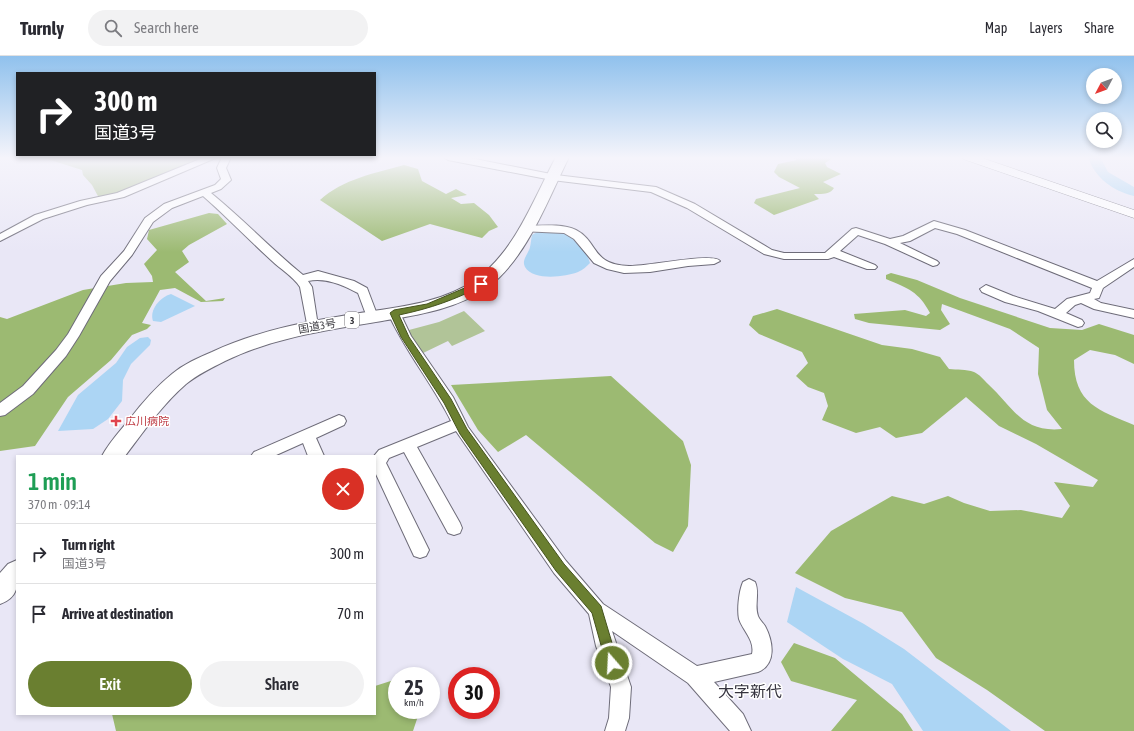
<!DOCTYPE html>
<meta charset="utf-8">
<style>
body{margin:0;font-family:"Asap Condensed","Noto Sans JP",sans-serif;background:#f2f2f3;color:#2b2b33;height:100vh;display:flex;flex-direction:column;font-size:15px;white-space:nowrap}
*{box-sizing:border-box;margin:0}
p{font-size:13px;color:#7c7c81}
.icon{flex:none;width:22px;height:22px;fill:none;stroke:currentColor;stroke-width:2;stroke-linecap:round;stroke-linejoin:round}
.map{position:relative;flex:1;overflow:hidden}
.details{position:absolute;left:16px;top:399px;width:360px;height:260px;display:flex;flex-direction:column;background:#fff;border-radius:0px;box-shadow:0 2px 6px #0003}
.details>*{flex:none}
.hud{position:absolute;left:16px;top:16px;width:360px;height:84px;border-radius:0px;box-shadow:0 2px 6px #0003;background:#202124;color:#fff;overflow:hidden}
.needle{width:26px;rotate:229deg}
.controls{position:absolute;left:1086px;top:12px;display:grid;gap:8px}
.controls a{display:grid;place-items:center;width:36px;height:36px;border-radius:50%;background:#fff;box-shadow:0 2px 6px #0003;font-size:20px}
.speed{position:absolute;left:388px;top:611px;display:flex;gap:8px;font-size:20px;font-weight:700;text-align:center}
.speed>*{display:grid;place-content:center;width:52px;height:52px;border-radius:50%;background:#fff;box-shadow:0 2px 6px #0003;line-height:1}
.speed small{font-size:10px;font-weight:400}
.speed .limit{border:6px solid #d22;background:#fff;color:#111}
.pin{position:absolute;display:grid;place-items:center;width:34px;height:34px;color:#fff;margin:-17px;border-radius:8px;box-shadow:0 2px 6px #0006}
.me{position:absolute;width:44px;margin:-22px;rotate:341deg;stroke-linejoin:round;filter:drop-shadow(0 0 3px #0008)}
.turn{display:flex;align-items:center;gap:14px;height:84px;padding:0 12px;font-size:18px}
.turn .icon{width:52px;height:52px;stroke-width:2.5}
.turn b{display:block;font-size:28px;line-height:34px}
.round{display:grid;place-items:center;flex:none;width:42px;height:42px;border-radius:21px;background:#f2f2f3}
.headline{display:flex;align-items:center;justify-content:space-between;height:68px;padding:0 12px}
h1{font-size:24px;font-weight:600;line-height:30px;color:#1e9e55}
.button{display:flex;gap:8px;margin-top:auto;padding:8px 12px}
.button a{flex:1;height:46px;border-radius:24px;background:#6a7f30;color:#fff;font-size:16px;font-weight:600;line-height:46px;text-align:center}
.button a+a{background:#f2f2f3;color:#2b2b33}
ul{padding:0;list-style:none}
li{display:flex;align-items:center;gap:12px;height:60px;padding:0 12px;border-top:1px solid #e1e1e2}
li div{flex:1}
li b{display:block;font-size:15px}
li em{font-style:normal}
header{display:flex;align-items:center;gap:24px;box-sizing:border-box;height:56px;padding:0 20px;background:#fff;border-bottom:1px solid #e1e1e2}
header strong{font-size:19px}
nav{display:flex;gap:22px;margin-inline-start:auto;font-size:14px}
.search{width:280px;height:36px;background:#f2f2f3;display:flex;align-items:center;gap:10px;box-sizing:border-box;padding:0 14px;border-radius:22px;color:#7c7c81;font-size:15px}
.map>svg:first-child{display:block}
</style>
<header>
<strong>Turnly</strong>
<div class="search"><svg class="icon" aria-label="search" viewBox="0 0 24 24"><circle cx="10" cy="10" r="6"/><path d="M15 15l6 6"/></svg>Search here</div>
<nav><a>Map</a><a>Layers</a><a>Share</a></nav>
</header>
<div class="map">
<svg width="1134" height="675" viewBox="0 0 1134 675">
<rect width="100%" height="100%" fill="#e9e7f6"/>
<g fill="#b1c498">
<polygon points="41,101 210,101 126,133 126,135 99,142 92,129 83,119 82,114"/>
<polygon points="464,255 485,275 452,290 448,285 421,298 410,282 409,274 439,266"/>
</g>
<g fill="#9cba72">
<path d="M792 101H826L831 103 825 107 827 111 841 118 823 126 834 132C830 139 821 138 814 138L819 143 774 159 754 147 756 143 800 132 779 121 774 116 778 108 797 104Z"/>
<path d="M404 109 418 113 422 125 446 138 456 133 467 139 451 142 461 148 474 147 489 159 498 171 489 175 482 182 430 168 382 185 320 144C343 123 375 117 404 109Z"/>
<polygon points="209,157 218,158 227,168 189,189 182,195 189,206 175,216 206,245 225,242 223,245 201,246 175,232 160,234 142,267 151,269 147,273 132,279 111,304 68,341 35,390 0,395 0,261 7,263 83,234 126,227 153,226 152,220 144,208 157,194 147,183 149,174"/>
<path d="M891 217 917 224 960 242 1050 272 1082 274 1099 268 1134 279V308L1115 299 1090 294 1074 304C1074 348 1099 354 1134 369V675H1045L987 634 936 602 902 556 845 542 795 517 831 475 892 440 924 448 948 440 964 447 990 455 1021 454 1062 462 1070 450 1054 426 1093 431 1098 424 1036 388 999 370 966 341 922 377 896 382 880 371 856 377 822 364 828 350 824 337 808 331 796 320 808 307 802 296 759 278 749 269 753 260 777 253 882 289 912 293 940 301 949 313C957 314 966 313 974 316 979 318 984 324 988 328 1013 351 1022 377 1062 373L1047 354 1038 318 1039 292 1010 273 942 248 941 254 950 268 940 274 869 267 855 263 854 258 905 254 926 260 930 257C919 236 908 232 886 223V219Z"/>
<polygon points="611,320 683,385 691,409 688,470 673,496 655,487 526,379 498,396 478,374 451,329"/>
<polygon points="794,587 835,602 902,658 913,675 831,675 857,644 791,625 781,606"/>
<polygon points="397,623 397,654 420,654 413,675 116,675 112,658 375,658 375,630"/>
</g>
<g fill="#acd5f4">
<path d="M537 176C558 176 566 173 580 190 585 196 588 200 590 207 586 211 583 214 578 216 565 221 533 225 525 211 521 204 529 197 530 191 531 187 531 183 532 179Z"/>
<path d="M171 238 195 250 161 266 153 265C149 254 160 241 171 238Z"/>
<polygon points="148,281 151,284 150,289 131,308 123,324 122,345 108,363 93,373 58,375 78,339 116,307 127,291 140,282"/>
<polygon points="796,531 864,568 904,593 1011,675 923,675 892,628 843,603 787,566"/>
</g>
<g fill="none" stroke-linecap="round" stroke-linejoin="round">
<path fill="#acd5f4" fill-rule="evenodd" d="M1088 101H1100L1108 116 1134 131V140C1113 135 1095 122 1088 101Z"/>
<defs>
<g id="minor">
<polygon points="205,101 218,101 124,141 87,149 43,163 0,185 0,178 35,159 80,145 117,137"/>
<path d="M222 101H231L226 112 231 124 221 133 211 137C243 163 271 193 303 219L318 215 354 225 367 232 378 261 376 264H368L358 237C343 229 325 221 308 225L312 231 318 270 316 273H308L300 231C293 220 280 213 271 204 248 183 227 161 203 140L172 152 153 166 132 199 110 225 79 280 66 300 33 338 5 359 0 360V347L23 330 56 294 68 278 101 220 124 195 145 162 164 148 215 129 221 123 217 112Z"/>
<polygon points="444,101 465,101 556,119 656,131 695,148 772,194 784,197 825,197 852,173 856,172 890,183 903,180 934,165 965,174 1097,225 1134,203 1134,211 1103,232 1099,242 1094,243 1101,247 1134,254 1134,262 1094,253 1081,247 1075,249 1066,257 1082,264 1084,267 1082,270 1078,271 1038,255 1005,246 982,236 980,233 986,229 1013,240 1055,253 1067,243 1090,237 1092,232 957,178 935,172 910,185 900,187 937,205 939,207 937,209 933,210 885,188 858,179 840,195 875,209 877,211 875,213 867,213 834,201 828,203 784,203 764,198 687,152 651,136 552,124 448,104"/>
<path d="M524 170C541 170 560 167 576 174 599 186 591 209 629 210 645 211 713 196 720 205L714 208 688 210 650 216 624 217 607 213 594 207 574 183 564 177 520 175 519 173Z"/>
<path d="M394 253 398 254 400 257 411 280 453 341 468 371 566 505 603 548 697 610 752 598C755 584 743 575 739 563 737 553 739 535 743 526L749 523 755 526C760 537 754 549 758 560 759 563 763 567 765 570 773 585 777 608 758 616L714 626 743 658 751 675H730L688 627 612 575 631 631 629 662 625 675H605L609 662 611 631 596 590 589 558 554 517 456 375 417 391 460 467 462 472 460 477 454 479 448 477 404 396 389 402 386 407 429 494 426 500 420 502 414 500 375 416 374 400 379 394 451 365C432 327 405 295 388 257L390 254Z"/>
<polygon points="339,359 344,361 346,365 344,369 316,382 324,400 308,400 303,387 274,400 251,400 254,396"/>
</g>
<polygon id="major" points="962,101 979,101 1134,154 1134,162 963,103"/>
<g id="highway">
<path d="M556 101H569C548 143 527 202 488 231 458 253 417 259 382 265 328 274 275 281 225 305 211 312 197 319 186 328 162 349 144 375 125 400H102C109 387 120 375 129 364 142 347 156 331 172 318 184 308 198 302 212 296 259 274 309 265 360 257 399 251 442 247 475 224 515 196 534 142 556 101Z"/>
<path d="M17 504C17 525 22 540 0 548V517L8 508Z"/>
</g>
</defs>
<use href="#minor" stroke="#6e6c79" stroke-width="2"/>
<use href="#major" stroke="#6e6c79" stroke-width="1"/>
<use href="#highway" stroke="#6e6c79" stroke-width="2"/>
<use href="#minor" fill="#fff" fill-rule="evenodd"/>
<use href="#major" fill="#fff" fill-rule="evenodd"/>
<use href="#highway" fill="#fff" fill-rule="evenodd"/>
</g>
<linearGradient id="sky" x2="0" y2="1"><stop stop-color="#90c1ed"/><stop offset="0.52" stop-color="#f5f4fb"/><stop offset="1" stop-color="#f5f4fb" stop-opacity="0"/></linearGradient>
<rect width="1134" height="196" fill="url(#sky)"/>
<path fill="#6a7f30" stroke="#45531f" d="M481 225 485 228 484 229C454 244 432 252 399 259L409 281 451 343 467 373 564 508 601 550 618 607 616 611 612 613 607 611 606 607 592 557 556 515 460 378 444 347 401 281 390 257 394 254 427 248Z"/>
<path fill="#e0444e" stroke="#fff" stroke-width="1.5" d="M114 359h4v4h4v4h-4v4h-4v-4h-4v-4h4z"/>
<g text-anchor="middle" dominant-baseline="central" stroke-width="3" stroke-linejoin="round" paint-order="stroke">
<rect fill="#fff" stroke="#767579" stroke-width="1" x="345" y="256" width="14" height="16" rx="3"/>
<g font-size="10" font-weight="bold" fill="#3b3a40">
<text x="352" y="264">3</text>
</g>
<g font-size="11" fill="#3b3a40" stroke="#fff">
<text transform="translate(317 270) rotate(-10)">国道3号</text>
</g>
<g font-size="11" fill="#be3a42" stroke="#fff" text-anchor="start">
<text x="125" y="365">広川病院</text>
</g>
<g font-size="16" fill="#35333e" stroke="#fff">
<text x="750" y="635">大字新代</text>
</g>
</g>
</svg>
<div class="controls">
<a><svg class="needle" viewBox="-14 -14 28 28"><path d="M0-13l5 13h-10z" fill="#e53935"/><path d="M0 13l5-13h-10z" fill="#7c7c81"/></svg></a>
<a><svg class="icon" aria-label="search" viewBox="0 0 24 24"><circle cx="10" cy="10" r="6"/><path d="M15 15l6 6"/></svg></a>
</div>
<div class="speed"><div>25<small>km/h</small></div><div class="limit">30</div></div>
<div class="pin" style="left:481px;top:228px;background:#d93025"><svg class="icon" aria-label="arrive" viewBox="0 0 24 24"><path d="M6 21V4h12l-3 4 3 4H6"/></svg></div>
<svg class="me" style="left:612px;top:607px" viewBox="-20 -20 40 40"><circle r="17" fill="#6a7f30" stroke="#fff" stroke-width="3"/><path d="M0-11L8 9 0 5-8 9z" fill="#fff"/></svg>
<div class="hud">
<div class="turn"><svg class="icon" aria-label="right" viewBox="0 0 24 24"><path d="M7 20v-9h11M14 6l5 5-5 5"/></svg><div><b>300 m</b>国道3号</div></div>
</div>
<section class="details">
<div class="headline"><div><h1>1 min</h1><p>370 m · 09:14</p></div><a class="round" style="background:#d93025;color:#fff"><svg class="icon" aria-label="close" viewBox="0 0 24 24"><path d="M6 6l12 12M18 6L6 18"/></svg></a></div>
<ul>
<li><svg class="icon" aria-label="right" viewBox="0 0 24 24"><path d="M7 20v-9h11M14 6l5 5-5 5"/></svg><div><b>Turn right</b><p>国道3号</p></div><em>300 m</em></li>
<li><svg class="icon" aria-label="arrive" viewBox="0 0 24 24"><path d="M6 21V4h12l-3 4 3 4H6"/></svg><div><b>Arrive at destination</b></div><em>70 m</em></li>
</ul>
<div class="button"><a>Exit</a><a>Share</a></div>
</section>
</div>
